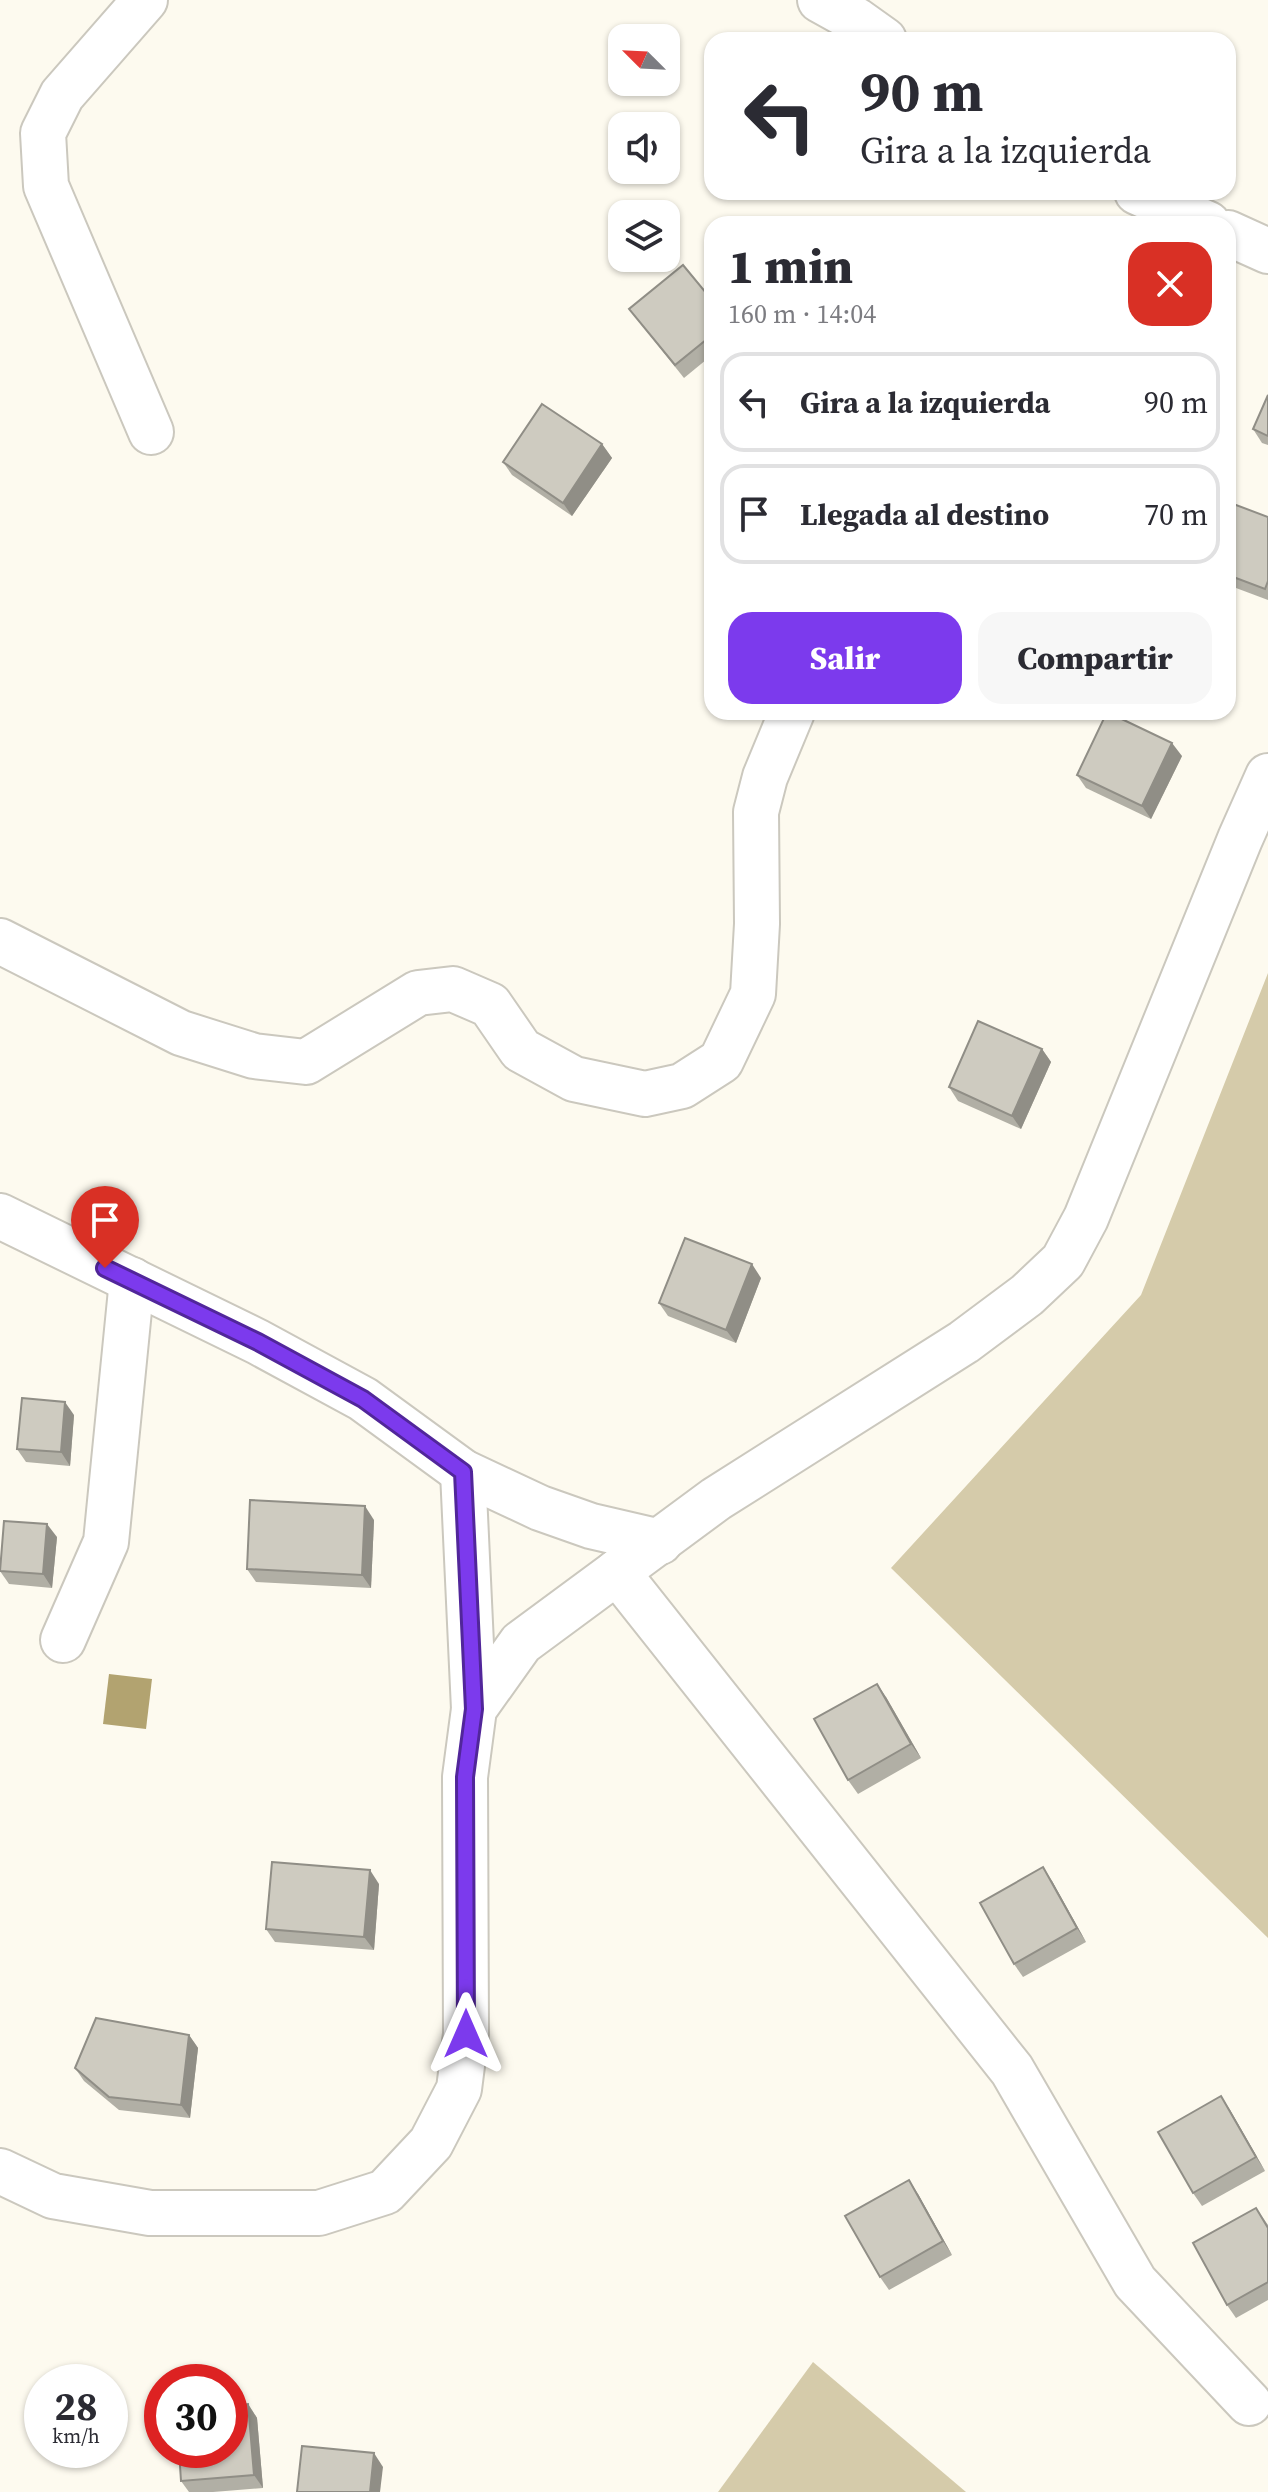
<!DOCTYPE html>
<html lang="es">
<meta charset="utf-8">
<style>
body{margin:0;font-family:"Source Serif 4",serif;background:#f7f7f7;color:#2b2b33;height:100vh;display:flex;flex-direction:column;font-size:30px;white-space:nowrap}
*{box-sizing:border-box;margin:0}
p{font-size:26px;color:#7c7c81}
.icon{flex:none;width:44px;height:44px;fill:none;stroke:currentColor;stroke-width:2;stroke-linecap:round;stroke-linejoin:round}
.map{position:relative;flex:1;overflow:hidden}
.details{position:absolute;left:704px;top:216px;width:532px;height:504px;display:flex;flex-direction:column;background:#fff;border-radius:24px;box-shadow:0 2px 6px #0004}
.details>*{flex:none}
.banner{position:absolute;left:704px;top:32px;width:532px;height:168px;border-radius:24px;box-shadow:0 2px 6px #0004;background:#fff;color:#2b2b33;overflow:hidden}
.needle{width:52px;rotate:294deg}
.controls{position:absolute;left:608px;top:24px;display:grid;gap:16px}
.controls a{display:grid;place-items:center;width:72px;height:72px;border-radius:16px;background:#fff;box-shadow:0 2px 6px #0004;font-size:40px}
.speed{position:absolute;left:24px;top:2364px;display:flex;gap:16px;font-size:40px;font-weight:700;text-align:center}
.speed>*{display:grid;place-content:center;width:104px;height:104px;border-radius:50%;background:#fff;box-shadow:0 2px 6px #0004;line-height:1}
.speed small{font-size:20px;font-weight:400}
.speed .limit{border:12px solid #d22;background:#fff;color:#111}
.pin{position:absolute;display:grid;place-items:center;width:68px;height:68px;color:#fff;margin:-82px -34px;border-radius:50% 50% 50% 0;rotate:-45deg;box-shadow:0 0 8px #0007}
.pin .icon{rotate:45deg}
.me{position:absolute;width:88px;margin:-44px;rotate:0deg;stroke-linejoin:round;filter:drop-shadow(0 0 6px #0008)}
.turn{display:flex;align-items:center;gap:28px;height:168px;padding:0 24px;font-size:36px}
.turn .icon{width:104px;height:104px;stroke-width:2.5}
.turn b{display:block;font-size:56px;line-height:68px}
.round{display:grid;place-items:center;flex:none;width:84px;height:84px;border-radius:24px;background:#f7f7f7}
.summary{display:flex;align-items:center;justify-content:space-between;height:136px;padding:0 24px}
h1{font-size:48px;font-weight:800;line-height:60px}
.button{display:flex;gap:16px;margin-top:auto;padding:16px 24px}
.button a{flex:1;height:92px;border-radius:24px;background:#7c3aed;color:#fff;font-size:32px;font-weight:800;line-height:92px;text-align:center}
.button a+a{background:#f7f7f7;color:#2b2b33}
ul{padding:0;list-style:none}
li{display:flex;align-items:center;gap:24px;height:100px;margin:0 16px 12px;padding:0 8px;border:4px solid #e1e1e2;border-radius:24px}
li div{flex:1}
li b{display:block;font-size:30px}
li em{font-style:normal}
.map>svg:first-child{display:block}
</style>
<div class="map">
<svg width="1268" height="2492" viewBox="0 0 1268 2492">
<rect width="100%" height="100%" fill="#fdfaef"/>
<g fill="#d5cbaa">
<polygon points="1268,973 1268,1938 891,1568 1141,1295"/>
<polygon points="813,2362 966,2492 718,2492"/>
</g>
<polygon fill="#b2a370" points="109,1674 152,1679 146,1729 103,1724"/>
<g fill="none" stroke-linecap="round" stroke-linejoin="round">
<defs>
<g id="minor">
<polyline points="145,0 62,95 43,133 46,186 151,432"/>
<polyline points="820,0 856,20 884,40"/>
<polyline points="1137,192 1208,224"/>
<polyline points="1228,233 1268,251"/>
<polyline points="0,941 181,1033 254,1056 306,1062 418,993 453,989 490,1005 521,1050 574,1079 645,1094 682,1086 721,1061 753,994 757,924 756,812 765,777 792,712"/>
<polyline points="0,1216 258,1342 363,1399 463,1472 540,1508 591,1526 660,1542"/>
<polyline points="463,1472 474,1709"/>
<polyline points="617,1572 1012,2070 1135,2282 1249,2403"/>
<polyline points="63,1640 106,1542 132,1280"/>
<polyline points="0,2171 53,2196 150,2213 319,2213 385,2192 431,2143 459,2089 466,2034 465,1777 474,1709 521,1643 716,1499 964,1342 1027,1295 1063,1261 1086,1218 1240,839 1268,776"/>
</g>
</defs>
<use href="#minor" stroke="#cbc8be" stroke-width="48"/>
<use href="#minor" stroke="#fff" stroke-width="44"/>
</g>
<g fill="#b1afa5">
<polygon points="712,300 712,355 684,378 629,309"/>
<polygon points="1268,395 1268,445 1262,443 1253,429"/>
<polygon points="602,444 612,458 572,516 512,475 503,462"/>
<polygon points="1228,502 1268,517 1268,600 1228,585"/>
<polygon points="1182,756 1151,819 1086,788 1077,775"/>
<polygon points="1042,1049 1051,1062 1021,1129 958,1101 949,1087"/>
<polygon points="761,1278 736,1343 668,1316 659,1303"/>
<polygon points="74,1415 70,1466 26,1462 17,1449"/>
<polygon points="374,1520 371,1588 256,1582 247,1569"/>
<polygon points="57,1537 52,1588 9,1584 0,1571"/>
<polygon points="886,1697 921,1758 858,1794 848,1780"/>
<polygon points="1052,1881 1086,1942 1023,1977 1014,1964"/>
<polygon points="379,1884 374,1950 275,1942 266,1929"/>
<polygon points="189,2035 198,2048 190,2118 119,2110 84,2081 75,2068"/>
<polygon points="1230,2110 1265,2171 1202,2206 1193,2193"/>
<polygon points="918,2194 952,2255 889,2290 880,2277"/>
<polygon points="1256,2208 1268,2225 1268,2300 1236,2318 1227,2305"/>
<polygon points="248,2404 257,2418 263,2488 213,2492 189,2492 181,2481"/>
</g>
<g fill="#908e86">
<polygon points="602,444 612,458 572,516 563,503"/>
<polygon points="1172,743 1182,756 1151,819 1142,806"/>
<polygon points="1042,1049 1051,1062 1021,1129 1012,1116"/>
<polygon points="752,1264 761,1278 736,1343 726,1330"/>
<polygon points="65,1402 74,1415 70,1466 61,1452"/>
<polygon points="365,1506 374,1520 371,1588 362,1575"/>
<polygon points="47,1524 57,1537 52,1588 43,1574"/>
<polygon points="877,1684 886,1697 921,1758 911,1744"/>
<polygon points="1043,1867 1052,1881 1086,1942 1077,1928"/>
<polygon points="370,1870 379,1884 374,1950 364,1937"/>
<polygon points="189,2035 198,2048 190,2118 181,2105"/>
<polygon points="1221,2096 1230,2110 1265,2171 1256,2157"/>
<polygon points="909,2180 918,2194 952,2255 943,2241"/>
<polygon points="248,2404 257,2418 263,2488 254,2475"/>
<polygon points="374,2453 383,2467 380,2492 370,2492"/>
</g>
<g fill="#cecbc0" stroke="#908e86" stroke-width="2">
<polygon points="683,265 712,300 712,335 675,365 629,309"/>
<polygon points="1268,395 1268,436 1253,429"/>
<polygon points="542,404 602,444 563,503 503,462"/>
<polygon points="1228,502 1268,517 1268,581 1265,589 1228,575"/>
<polygon points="1107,712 1172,743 1142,806 1077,775"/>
<polygon points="978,1021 1042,1049 1012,1116 949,1087"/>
<polygon points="685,1238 752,1264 726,1330 659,1303"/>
<polygon points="22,1398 65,1402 61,1452 17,1449"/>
<polygon points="250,1500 365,1506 362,1575 247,1569"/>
<polygon points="4,1521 47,1524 43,1574 0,1571"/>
<polygon points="877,1684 911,1744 848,1780 814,1719"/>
<polygon points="272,1862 370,1870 364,1937 266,1929"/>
<polygon points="1043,1867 1077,1928 1014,1964 980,1903"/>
<polygon points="96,2018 189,2035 181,2105 109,2097 75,2068"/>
<polygon points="1221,2096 1256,2157 1193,2193 1158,2132"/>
<polygon points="909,2180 943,2241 880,2277 845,2216"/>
<polygon points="1256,2208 1268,2228 1268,2282 1227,2305 1193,2243"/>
<polygon points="248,2404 254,2475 181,2481 179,2450 230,2450 230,2406"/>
<polygon points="302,2446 374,2453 370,2492 297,2492"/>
</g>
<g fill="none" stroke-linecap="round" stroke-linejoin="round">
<defs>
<polyline id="route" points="105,1268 258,1342 363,1399 463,1472 474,1709 465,1777 466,2034"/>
</defs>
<use href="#route" stroke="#51269a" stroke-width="20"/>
<use href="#route" stroke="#7c3aed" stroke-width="14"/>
</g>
</svg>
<div class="controls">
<a><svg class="needle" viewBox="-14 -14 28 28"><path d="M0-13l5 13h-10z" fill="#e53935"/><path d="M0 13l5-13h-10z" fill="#7c7c81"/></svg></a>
<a><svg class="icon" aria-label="sound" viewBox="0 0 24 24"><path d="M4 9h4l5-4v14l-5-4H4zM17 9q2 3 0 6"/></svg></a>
<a><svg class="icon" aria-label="layers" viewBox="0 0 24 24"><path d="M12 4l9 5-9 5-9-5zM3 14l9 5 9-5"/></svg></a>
</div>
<div class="speed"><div>28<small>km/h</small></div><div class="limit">30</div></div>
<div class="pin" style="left:105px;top:1268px;background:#d93025"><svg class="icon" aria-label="arrive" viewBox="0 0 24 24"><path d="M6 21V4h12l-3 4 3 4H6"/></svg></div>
<svg class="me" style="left:466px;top:2034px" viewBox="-20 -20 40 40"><path d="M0-17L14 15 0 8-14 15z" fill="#7c3aed" stroke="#fff" stroke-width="4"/></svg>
<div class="banner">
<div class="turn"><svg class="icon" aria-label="left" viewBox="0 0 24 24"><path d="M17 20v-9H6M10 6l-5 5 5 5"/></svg><div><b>90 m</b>Gira a la izquierda</div></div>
</div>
<section class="details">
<div class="summary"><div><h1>1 min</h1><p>160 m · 14:04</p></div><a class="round" style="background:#d93025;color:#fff"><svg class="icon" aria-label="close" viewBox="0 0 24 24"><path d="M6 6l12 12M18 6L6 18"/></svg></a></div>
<ul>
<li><svg class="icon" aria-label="left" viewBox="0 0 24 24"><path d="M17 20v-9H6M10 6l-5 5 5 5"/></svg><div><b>Gira a la izquierda</b></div><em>90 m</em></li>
<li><svg class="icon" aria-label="arrive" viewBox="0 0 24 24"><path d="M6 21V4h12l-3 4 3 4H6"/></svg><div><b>Llegada al destino</b></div><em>70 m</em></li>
</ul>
<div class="button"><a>Salir</a><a>Compartir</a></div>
</section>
</div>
